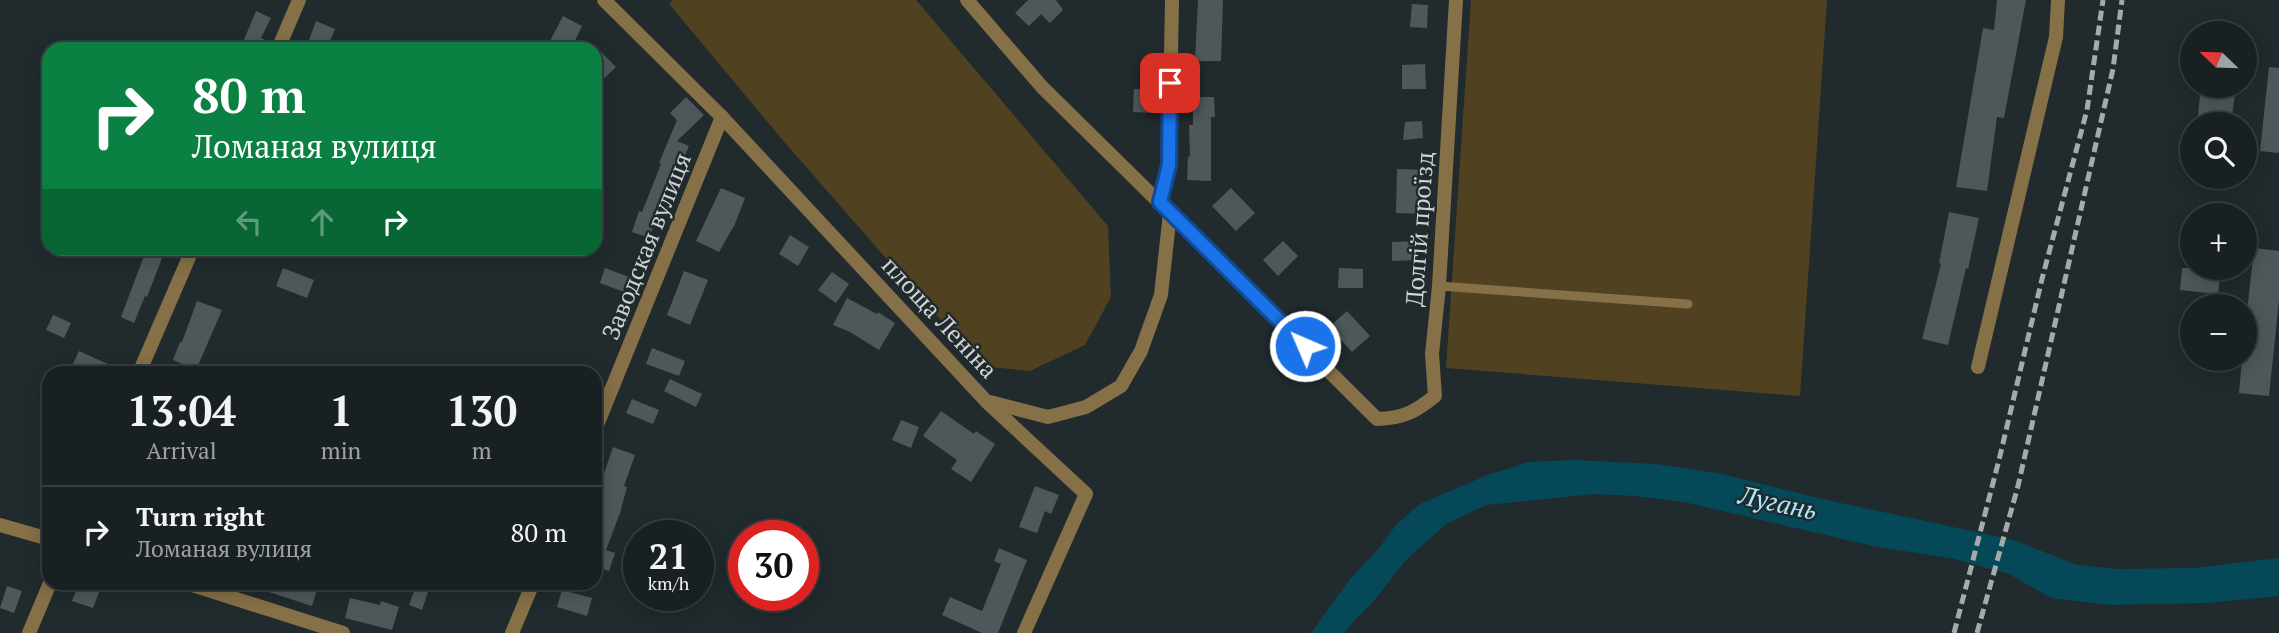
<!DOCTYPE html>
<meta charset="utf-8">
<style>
body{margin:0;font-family:"PT Serif",serif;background:#262d2f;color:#f1f3f6;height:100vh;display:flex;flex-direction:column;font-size:26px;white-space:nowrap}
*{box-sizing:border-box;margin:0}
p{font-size:23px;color:#9fa3a5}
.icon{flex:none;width:38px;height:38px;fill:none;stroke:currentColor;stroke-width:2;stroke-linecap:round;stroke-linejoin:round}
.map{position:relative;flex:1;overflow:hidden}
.drawer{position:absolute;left:42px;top:366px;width:560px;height:224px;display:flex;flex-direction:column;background:#192022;border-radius:21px;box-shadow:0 4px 18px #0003,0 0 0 2px #373e40}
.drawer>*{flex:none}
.top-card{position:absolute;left:42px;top:42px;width:560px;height:214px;border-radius:21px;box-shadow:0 4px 18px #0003,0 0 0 2px #373e40;background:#0b8043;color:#fff;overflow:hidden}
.needle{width:46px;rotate:293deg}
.controls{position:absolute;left:2180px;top:21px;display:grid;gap:14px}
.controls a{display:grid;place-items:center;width:77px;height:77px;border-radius:50%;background:#192022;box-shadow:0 4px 18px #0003,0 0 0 2px #373e40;font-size:35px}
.speed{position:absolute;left:623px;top:520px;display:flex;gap:14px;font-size:35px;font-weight:700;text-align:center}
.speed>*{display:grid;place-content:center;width:91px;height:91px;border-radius:50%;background:#192022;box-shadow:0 4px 18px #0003,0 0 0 2px #373e40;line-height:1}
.speed small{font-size:18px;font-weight:400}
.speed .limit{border:10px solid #d22;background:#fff;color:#111}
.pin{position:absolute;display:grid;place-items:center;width:60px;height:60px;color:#fff;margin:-30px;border-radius:14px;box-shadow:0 4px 10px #0006}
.me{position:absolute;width:77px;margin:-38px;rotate:315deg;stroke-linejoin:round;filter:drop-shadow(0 0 5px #0008)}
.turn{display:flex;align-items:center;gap:24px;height:147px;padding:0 35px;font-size:32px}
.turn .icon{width:91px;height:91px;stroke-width:2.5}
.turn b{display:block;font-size:49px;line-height:60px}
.lanes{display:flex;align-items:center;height:66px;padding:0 35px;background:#0003;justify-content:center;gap:35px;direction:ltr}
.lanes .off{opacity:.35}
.eta{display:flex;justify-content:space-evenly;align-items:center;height:119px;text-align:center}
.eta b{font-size:42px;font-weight:800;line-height:49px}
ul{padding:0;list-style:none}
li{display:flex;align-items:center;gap:21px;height:91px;padding:0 35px;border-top:2px solid #373e40}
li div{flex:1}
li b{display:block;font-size:26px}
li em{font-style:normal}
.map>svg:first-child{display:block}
</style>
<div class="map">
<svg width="2279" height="633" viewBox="0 0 2279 633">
<rect width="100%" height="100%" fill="#212a2d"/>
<g fill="#504121">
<polygon points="673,0 916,0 1108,226 1111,297 1085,345 1030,371 990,367 933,312 780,137 669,4"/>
<polygon points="1471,0 1827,0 1800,396 1446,368"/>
</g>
<polygon fill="#054958" points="1575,460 1656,464 1717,473 1827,500 2014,540 2077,565 2119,569 2194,568 2279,558 2279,596 2208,603 2110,605 2051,598 2009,574 1954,559 1873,546 1684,502 1634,496 1594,494 1486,505 1446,524 1406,560 1373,602 1351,624 1345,633 1311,633 1350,579 1378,549 1397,524 1420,504 1485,476 1528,462"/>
<g fill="#4e585b">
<polygon points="1028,0 1056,0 1063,10 1050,23 1041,14 1029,26 1015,13"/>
<polygon points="1198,0 1223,0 1221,61 1195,61"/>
<polygon points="1997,0 2026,0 2004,118 1997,117 1987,191 1956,187 1983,28 1994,30"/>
<polygon points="1412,4 1428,5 1427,28 1410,27"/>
<polygon points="256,11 271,18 261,38 270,42 269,49 240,49"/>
<polygon points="563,16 582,26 571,49 560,49 549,43"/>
<polygon points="316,21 335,29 327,49 308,43"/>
<polygon points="595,46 616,67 595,87"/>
<polygon points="1425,64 1426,89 1402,89 1402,65"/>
<polygon points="2269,67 2279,68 2279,153 2260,151"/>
<polygon points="2201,86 2236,86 2231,124 2197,124"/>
<polygon points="1134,89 1156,90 1155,113 1133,112"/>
<polygon points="686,97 704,115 677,141 689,146 663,207 661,206 649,238 632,232 639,211 642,212 661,164 659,163 677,120 670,113"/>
<polygon points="1193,97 1214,97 1215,117 1211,117 1211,181 1187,180 1188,156 1190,157 1189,125 1193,125"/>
<polygon points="1422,121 1423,138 1403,140 1405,122"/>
<polygon points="1397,169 1423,170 1423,214 1396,213"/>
<polygon points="721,188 745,198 735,224 719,252 696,241"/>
<polygon points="1231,188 1255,213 1236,231 1212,206"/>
<polygon points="1949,212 1979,218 1968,269 1966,268 1948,345 1922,339 1941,264 1939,263"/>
<polygon points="790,235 809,247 798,266 779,254"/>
<polygon points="1283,241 1298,256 1278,276 1263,260"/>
<polygon points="1418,241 1418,260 1392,261 1392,242"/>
<polygon points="147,248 166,248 147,297 145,296 134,323 121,317"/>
<polygon points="2254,248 2279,251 2279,300 2269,396 2239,393 2242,359 2245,359 2245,330"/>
<polygon points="283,268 314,280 307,298 276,286"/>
<polygon points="605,268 629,277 624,292 600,283"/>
<polygon points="1339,268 1363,269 1363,288 1338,288"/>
<polygon points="2182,268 2221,268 2218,294 2180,290"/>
<polygon points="684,271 708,280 690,325 667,315"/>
<polygon points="832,272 849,284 836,303 818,290"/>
<polygon points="847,298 877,314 878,312 895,323 879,350 850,332 833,325"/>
<polygon points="197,301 222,310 196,370 173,360 180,342 182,342"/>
<polygon points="1347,311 1370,336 1352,352 1329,327"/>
<polygon points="53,315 71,323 64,338 46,330"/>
<polygon points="652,348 685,361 679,376 646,364"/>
<polygon points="79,351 128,373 88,373 72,366"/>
<polygon points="670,379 702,394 696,407 664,391"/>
<polygon points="632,399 659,410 653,424 626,413"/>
<polygon points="941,411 974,434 976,431 995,444 971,482 951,469 957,460 923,436"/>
<polygon points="901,420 919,427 911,448 892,440"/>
<polygon points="613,447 635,455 624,486 627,487 620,513 606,550 615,553 609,571 599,568 596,576 595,500"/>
<polygon points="1035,486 1059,495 1051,514 1045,511 1037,533 1019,527"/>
<polygon points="999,548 1027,560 998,633 982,633 942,615 950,597 982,611 1001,564 994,561"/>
<polygon points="79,583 90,583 101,587 93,608 72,601"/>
<polygon points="251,583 308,583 318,586 312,606 250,586"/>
<polygon points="417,583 431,583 422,610 409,605"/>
<polygon points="7,586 22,591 14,613 0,608"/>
<polygon points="562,590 592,598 587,616 557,607"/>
<polygon points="350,598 380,605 381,601 399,607 392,630 345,618"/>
</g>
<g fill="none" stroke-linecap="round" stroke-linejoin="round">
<polyline stroke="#857047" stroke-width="9" points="1439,286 1688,304"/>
<g stroke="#857047" stroke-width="14">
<polyline points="604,0 722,117 986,401 1048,417 1086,407 1121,386 1141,351 1161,295 1170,213 1042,87 967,0"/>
<polyline points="278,49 299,0"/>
<polyline points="1160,202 1169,165 1172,0"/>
<path d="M1170 213 1377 419C1404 418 1415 412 1435 396L1432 354 1439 286 1456 0"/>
<polyline points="1978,367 2056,37 2058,0"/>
<polyline points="139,373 193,248"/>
<polyline points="987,402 1086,494 1024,633"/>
<polyline points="595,430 722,117"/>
<polyline points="0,525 49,539"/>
<polyline points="186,583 343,633"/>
<polyline points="29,633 50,583"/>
<polyline points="512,633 533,583"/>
</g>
<g stroke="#a5abad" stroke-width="5" stroke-dasharray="10 5" stroke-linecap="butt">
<polyline points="1954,633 1999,460 2042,279 2087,110 2103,0"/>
<polyline points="1977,633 2018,486 2113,69 2122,0"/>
</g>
</g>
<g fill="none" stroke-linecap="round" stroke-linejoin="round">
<defs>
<polyline id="route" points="1170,83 1169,165 1160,202 1305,346"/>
</defs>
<use href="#route" stroke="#114b97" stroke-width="18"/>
<use href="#route" stroke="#1a73e8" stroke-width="12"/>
</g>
<g text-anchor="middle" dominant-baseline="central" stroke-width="5" stroke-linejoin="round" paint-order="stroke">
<g font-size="24" fill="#ced3d5" stroke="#212a2d">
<text transform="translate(1419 229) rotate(-86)">Долгій проїзд</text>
<text transform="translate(646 246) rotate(-68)">Заводская вулиця</text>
<text transform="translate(940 317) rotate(47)">площа Леніна</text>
</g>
<g font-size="26" font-style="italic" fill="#aae8fa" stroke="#212a2d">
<text transform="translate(1778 502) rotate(12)">Лугань</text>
</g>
</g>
</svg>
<div class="controls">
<a><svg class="needle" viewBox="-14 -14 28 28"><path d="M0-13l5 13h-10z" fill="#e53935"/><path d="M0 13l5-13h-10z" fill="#9fa3a5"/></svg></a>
<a><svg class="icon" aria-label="search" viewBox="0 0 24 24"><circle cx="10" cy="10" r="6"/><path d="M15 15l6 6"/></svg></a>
<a>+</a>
<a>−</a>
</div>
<div class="speed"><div>21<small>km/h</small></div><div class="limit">30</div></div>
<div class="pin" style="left:1170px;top:83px;background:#d93025"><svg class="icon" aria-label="arrive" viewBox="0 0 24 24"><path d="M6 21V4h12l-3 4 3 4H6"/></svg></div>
<svg class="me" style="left:1305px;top:346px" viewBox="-20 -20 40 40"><circle r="17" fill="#1a73e8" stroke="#fff" stroke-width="3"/><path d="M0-11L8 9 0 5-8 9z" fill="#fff"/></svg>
<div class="top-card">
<div class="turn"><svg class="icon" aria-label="right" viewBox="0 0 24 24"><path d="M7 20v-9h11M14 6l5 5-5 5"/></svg><div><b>80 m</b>Ломаная вулиця</div></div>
<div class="lanes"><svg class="icon off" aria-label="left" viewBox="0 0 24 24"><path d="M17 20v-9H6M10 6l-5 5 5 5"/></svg><svg class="icon off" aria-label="ahead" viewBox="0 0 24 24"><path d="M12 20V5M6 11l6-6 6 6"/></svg><svg class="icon" aria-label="right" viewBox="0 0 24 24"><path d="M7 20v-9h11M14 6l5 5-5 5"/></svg></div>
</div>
<section class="drawer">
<div class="eta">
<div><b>13:04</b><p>Arrival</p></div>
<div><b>1</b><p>min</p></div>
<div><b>130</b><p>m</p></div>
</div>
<ul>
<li><svg class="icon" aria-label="right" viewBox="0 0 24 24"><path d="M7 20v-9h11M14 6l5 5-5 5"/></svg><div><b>Turn right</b><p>Ломаная вулиця</p></div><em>80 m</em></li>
</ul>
</section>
</div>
